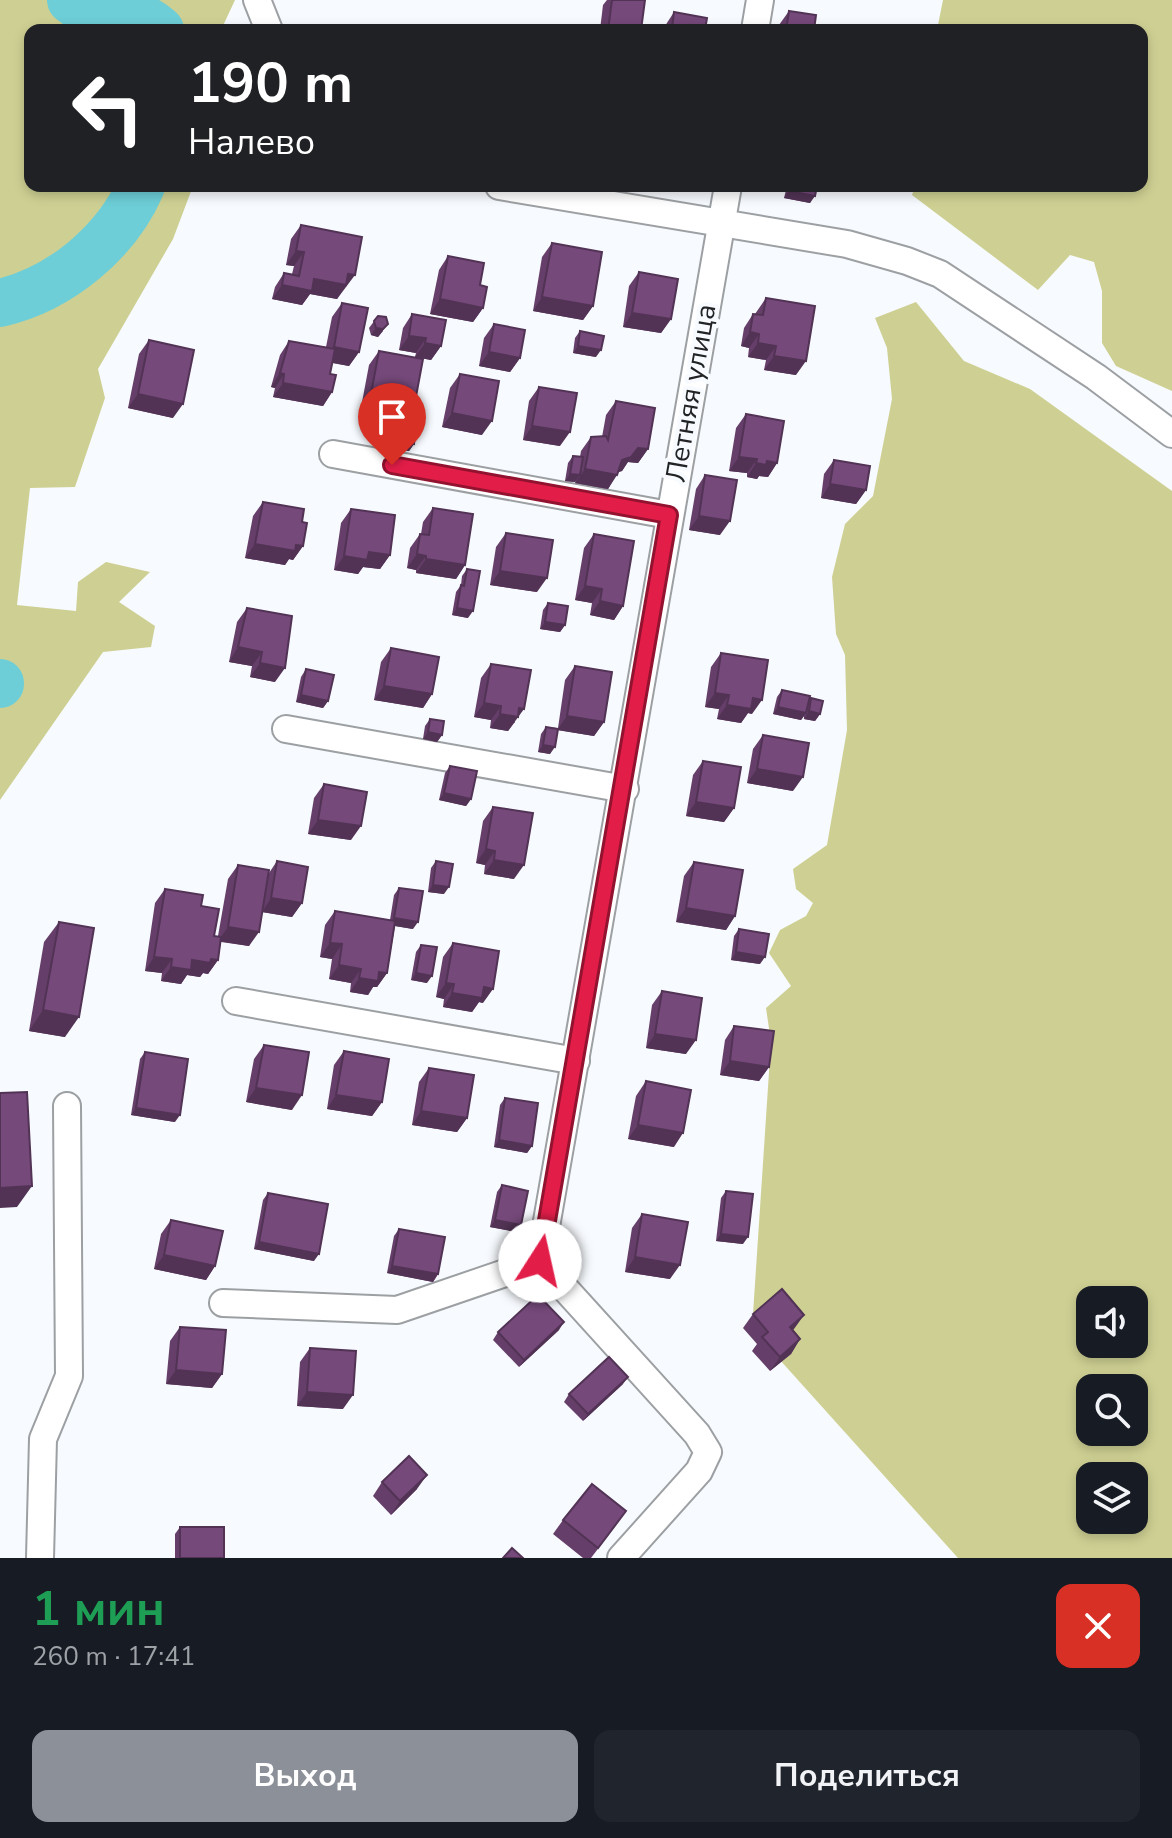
<!DOCTYPE html>
<html lang="ru">
<meta charset="utf-8">
<style>
body{margin:0;font-family:"Nunito Sans",sans-serif;background:#20242c;color:#f1f3f6;height:100vh;display:flex;flex-direction:column;font-size:30px;white-space:nowrap}
*{box-sizing:border-box;margin:0}
p{font-size:26px;color:#9ea1a6}
.icon{flex:none;width:44px;height:44px;fill:none;stroke:currentColor;stroke-width:2;stroke-linecap:round;stroke-linejoin:round}
.map{position:relative;height:1558px;overflow:hidden}
.drawer{display:flex;flex-direction:column;background:#171b24;flex:1}
.drawer>*{flex:none}
.guide{position:absolute;left:24px;top:24px;width:1124px;height:168px;border-radius:16px;box-shadow:0 4px 12px #0003;background:#202124;color:#fff;overflow:hidden}
.buttons{position:absolute;left:1076px;top:1286px;display:grid;gap:16px}
.buttons a{display:grid;place-items:center;width:72px;height:72px;border-radius:16px;background:#171b24;box-shadow:0 4px 12px #0003;font-size:40px}
.pin{position:absolute;display:grid;place-items:center;width:68px;height:68px;color:#fff;margin:-82px -34px;border-radius:50% 50% 50% 0;rotate:-45deg;box-shadow:0 0 8px #0007}
.pin .icon{rotate:45deg}
.me{position:absolute;width:88px;margin:-44px;rotate:10deg;stroke-linejoin:round;filter:drop-shadow(0 0 6px #0008)}
.turn{display:flex;align-items:center;gap:28px;height:168px;padding:0 32px;font-size:36px}
.turn .icon{width:104px;height:104px;stroke-width:2.5}
.turn b{display:block;font-size:56px;line-height:68px}
.round{display:grid;place-items:center;flex:none;width:84px;height:84px;border-radius:16px;background:#20242c}
.summary{display:flex;align-items:center;justify-content:space-between;height:136px;padding:0 32px}
h1{font-size:48px;font-weight:700;line-height:60px;color:#1e9e55}
.cta{display:flex;gap:16px;margin-top:auto;padding:16px 32px}
.cta a{flex:1;height:92px;border-radius:16px;background:#8c9099;color:#fff;font-size:32px;font-weight:700;line-height:92px;text-align:center}
.cta a+a{background:#20242c;color:#f1f3f6}
.map>svg:first-child{display:block}
</style>
<div class="map">
<svg width="1172" height="1558" viewBox="0 0 1172 1558">
<rect width="100%" height="100%" fill="#f7fafe"/>
<g fill="#ced093" fill-rule="evenodd">
<polygon points="0,0 235,0 221,30 30,30 30,186 193,186 173,239 98,369 105,398 75,487 30,488 17,605 76,611 78,582 106,562 150,572 119,602 155,626 151,647 103,652 0,800"/>
<polygon points="943,0 1172,0 1172,391 1116,366 1102,343 1102,291 1094,262 1070,255 1038,290 912,195 915,186 1142,186 1142,30 937,30"/>
<path d="M916 302 964 361 1030 389 1172 491V1558H958L752 1329 771 1042 766 1008 791 986 769 953 780 930 806 916 813 903 796 889 793 869 827 845 847 730 845 655 836 634 832 577 845 524 873 496 892 399 887 348 875 318ZM1090 1300H1134V1344H1090ZM1090 1388H1134V1432H1090ZM1090 1476H1134V1520H1090Z"/>
</g>
<g fill="none" stroke-linecap="round" stroke-linejoin="round">
<g stroke="#6dced7" stroke-width="48">
<path d="M71 0 93 17C121 13 137 10 160 30"/>
<path d="M0 303C60 289 116 243 141 186"/>
<polyline points="0,683 0,684"/>
</g>
<defs>
<g id="minor">
<polyline points="257,0 269,30"/>
<polyline points="755,30 760,0"/>
<polyline points="499,186 847,244 907,261 940,274 1096,377 1172,434"/>
<polyline points="333,454 669,515"/>
<polyline points="286,729 625,789"/>
<polyline points="236,1001 576,1061"/>
<polyline points="223,1303 397,1310 540,1261"/>
<polyline points="40,1558 43,1439 69,1376 67,1106"/>
<polyline points="621,1558 699,1471 708,1452 697,1434 540,1261 728,186"/>
</g>
</defs>
<use href="#minor" stroke="#9da0a3" stroke-width="30"/>
<use href="#minor" stroke="#fff" stroke-width="26"/>
</g>
<g fill="#653f69">
<polygon points="607,0 645,0 641,30 600,30 603,5"/>
<polygon points="789,11 814,30 778,30 779,25"/>
<polygon points="674,12 705,30 664,30 665,26"/>
<polygon points="787,186 817,186 810,203 784,198"/>
<polygon points="301,225 345,289 344,288 337,299 310,294 302,305 272,299 275,287 284,273 292,274 294,266 286,265 291,239"/>
<polygon points="552,243 593,306 583,320 533,311 542,257"/>
<polygon points="448,256 480,285 483,308 473,322 430,314 439,270"/>
<polygon points="639,272 671,319 661,333 623,327 629,286"/>
<polygon points="766,298 796,375 764,370 766,360 748,357 749,348 741,346 744,328 753,314 755,314"/>
<polygon points="342,303 359,352 349,366 332,363 330,374 332,392 323,406 273,397 275,388 271,387 280,355 289,341 326,347 332,317"/>
<polygon points="412,314 441,346 431,360 415,357 416,353 399,350 403,328"/>
<polygon points="378,316 383,331 378,337 371,335 369,328"/>
<polygon points="494,324 520,358 510,372 479,366 484,338"/>
<polygon points="580,331 596,357 573,353 575,338"/>
<polygon points="149,340 173,418 128,408 139,354"/>
<polygon points="379,351 414,407 404,421 360,413 369,365"/>
<polygon points="460,374 482,435 442,427 450,388"/>
<polygon points="539,387 560,446 523,440 529,401"/>
<polygon points="616,401 648,449 638,463 628,462 622,471 618,472 608,489 575,483 576,481 575,482 565,481 568,463 573,456 580,457 581,451 591,437 602,437 606,415"/>
<polygon points="746,414 777,463 768,477 759,476 757,479 747,477 747,473 729,471 736,428"/>
<polygon points="405,427 414,444 409,451 398,449 400,434"/>
<polygon points="834,460 866,490 856,504 821,498 824,474"/>
<polygon points="705,475 720,535 689,530 696,489"/>
<polygon points="263,502 302,522 303,546 293,560 289,559 285,565 245,558 253,516"/>
<polygon points="433,508 465,565 456,579 416,573 416,570 407,568 410,548 420,534 421,534 423,522"/>
<polygon points="351,509 390,555 380,569 363,567 358,574 334,570 341,523"/>
<polygon points="506,533 537,592 490,585 496,547"/>
<polygon points="594,534 623,606 614,620 590,615 592,603 575,600 584,548"/>
<polygon points="467,569 468,618 452,615 456,592 461,585 462,576"/>
<polygon points="548,603 565,625 560,632 540,629 543,610"/>
<polygon points="247,608 275,682 250,677 252,666 229,662 237,622"/>
<polygon points="391,648 432,694 423,708 374,700 381,662"/>
<polygon points="721,653 752,714 748,713 741,723 717,719 719,709 705,707 711,667"/>
<polygon points="491,664 515,723 514,723 508,731 490,728 491,720 474,717 481,678"/>
<polygon points="575,666 604,722 594,736 558,730 550,754 538,752 541,734 546,727 558,728 565,680"/>
<polygon points="306,669 328,701 323,708 296,702 301,677"/>
<polygon points="782,690 808,702 811,698 820,714 815,721 804,719 804,716 801,720 773,714 777,697"/>
<polygon points="430,719 442,735 437,742 423,739 425,726"/>
<polygon points="763,735 793,791 747,783 753,749"/>
<polygon points="703,761 734,808 724,822 686,816 693,775"/>
<polygon points="450,766 471,799 466,806 439,800 445,773"/>
<polygon points="324,784 351,840 308,834 314,798"/>
<polygon points="493,807 514,879 484,874 485,865 476,863 483,821"/>
<polygon points="277,861 302,903 292,917 262,912 249,946 221,942 218,960 208,974 203,973 200,977 187,975 181,984 161,981 162,973 145,971 155,903 165,889 201,906 214,936 218,936 228,879 238,865 269,873"/>
<polygon points="436,861 444,894 428,892 431,868"/>
<polygon points="694,862 735,916 726,930 676,922 684,876"/>
<polygon points="399,888 413,929 395,926 387,973 377,987 373,987 368,995 350,992 351,983 329,979 332,959 320,957 325,925 335,911 390,920 394,895"/>
<polygon points="59,922 65,1037 29,1031 44,942"/>
<polygon points="739,929 760,964 731,960 734,936"/>
<polygon points="453,943 483,1003 479,1002 472,1012 443,1007 444,999 436,997 443,957"/>
<polygon points="421,945 427,983 411,980 416,952"/>
<polygon points="662,991 686,1054 646,1048 652,1005"/>
<polygon points="734,1026 769,1067 759,1081 720,1075 725,1040"/>
<polygon points="264,1045 292,1110 246,1102 254,1059"/>
<polygon points="344,1051 382,1102 372,1116 327,1109 334,1065"/>
<polygon points="145,1052 175,1122 131,1115 140,1059"/>
<polygon points="429,1068 467,1118 457,1132 412,1125 419,1082"/>
<polygon points="646,1081 674,1147 628,1139 636,1096"/>
<polygon points="505,1098 532,1146 527,1153 494,1147 500,1105"/>
<polygon points="502,1185 516,1232 490,1227 497,1192"/>
<polygon points="726,1191 743,1244 716,1241 721,1198"/>
<polygon points="268,1193 314,1261 254,1249 263,1200"/>
<polygon points="642,1214 670,1279 625,1272 632,1228"/>
<polygon points="171,1220 215,1266 206,1280 154,1269 161,1234"/>
<polygon points="399,1229 438,1274 433,1282 387,1273 394,1236"/>
<polygon points="753,1314 804,1315 792,1330 800,1339 791,1354 770,1371 752,1351 757,1344 743,1328"/>
<polygon points="180,1327 222,1374 212,1388 166,1384 170,1341"/>
<polygon points="559,1330 519,1367 493,1340 498,1332"/>
<polygon points="310,1348 343,1409 297,1406 300,1362"/>
<polygon points="623,1384 583,1421 564,1402 569,1394"/>
<polygon points="382,1482 417,1489 391,1515 373,1496"/>
<polygon points="563,1520 616,1525 591,1558 583,1558 553,1534"/>
<polygon points="180,1527 224,1558 175,1558 175,1534"/>
</g>
<g fill="#523355">
<polygon points="789,191 815,196 810,203 784,198"/>
<polygon points="296,251 304,252 294,266 286,265"/>
<polygon points="348,274 355,275 337,299 310,294 302,305 272,299 282,285"/>
<polygon points="542,297 593,306 583,320 533,311"/>
<polygon points="440,299 483,308 473,322 430,314"/>
<polygon points="632,313 671,319 661,333 623,327"/>
<polygon points="388,324 378,337 371,335 376,328"/>
<polygon points="750,332 759,334 749,348 741,346"/>
<polygon points="409,336 426,338 416,353 399,350"/>
<polygon points="425,343 441,346 431,360 415,357"/>
<polygon points="758,343 776,346 766,360 748,357"/>
<polygon points="578,346 601,350 596,357 573,353"/>
<polygon points="334,347 359,352 349,366 324,361"/>
<polygon points="489,352 520,358 510,372 479,366"/>
<polygon points="774,356 806,361 796,375 764,370"/>
<polygon points="280,373 284,374 275,388 271,387"/>
<polygon points="283,383 332,392 323,406 273,397"/>
<polygon points="138,394 183,404 173,418 128,408"/>
<polygon points="370,399 414,407 404,421 360,413"/>
<polygon points="452,413 492,421 482,435 442,427"/>
<polygon points="532,426 570,432 560,446 523,440"/>
<polygon points="403,442 414,444 409,451 398,449"/>
<polygon points="638,448 648,449 638,463 628,462"/>
<polygon points="631,457 622,471 612,474 622,460"/>
<polygon points="739,457 757,459 747,473 729,471"/>
<polygon points="767,461 777,463 768,477 759,476 757,479 747,477 756,463"/>
<polygon points="585,469 617,475 608,489 575,483"/>
<polygon points="570,474 580,475 575,482 565,481"/>
<polygon points="830,484 866,490 856,504 821,498"/>
<polygon points="699,516 730,521 720,535 689,530"/>
<polygon points="255,544 296,545 303,546 293,560 289,559 285,565 245,558"/>
<polygon points="369,552 390,555 380,569 363,567 358,574 334,570 344,556"/>
<polygon points="417,554 426,556 416,570 407,568"/>
<polygon points="426,559 465,565 456,579 416,573"/>
<polygon points="500,571 547,578 537,592 490,585"/>
<polygon points="585,586 602,589 592,603 575,600"/>
<polygon points="600,601 623,606 614,620 590,615"/>
<polygon points="457,608 473,611 468,618 452,615"/>
<polygon points="545,622 565,625 560,632 540,629"/>
<polygon points="238,647 262,652 252,666 229,662"/>
<polygon points="260,663 285,668 275,682 250,677"/>
<polygon points="384,686 432,694 423,708 374,700"/>
<polygon points="715,693 729,695 719,709 705,707"/>
<polygon points="301,695 328,701 323,708 296,702"/>
<polygon points="753,698 762,700 752,714 748,713 741,723 717,719 727,705"/>
<polygon points="484,703 501,706 491,720 474,717"/>
<polygon points="778,707 806,713 801,720 773,714"/>
<polygon points="519,708 524,709 508,731 490,728 500,714"/>
<polygon points="809,711 820,714 815,721 804,719"/>
<polygon points="567,716 604,722 594,736 557,730"/>
<polygon points="428,732 442,735 437,742 423,739"/>
<polygon points="543,745 555,747 550,754 538,752"/>
<polygon points="757,769 803,777 793,791 747,783"/>
<polygon points="444,793 471,799 466,806 439,800"/>
<polygon points="696,802 734,808 724,822 686,816"/>
<polygon points="318,820 361,826 351,840 308,834"/>
<polygon points="486,849 495,851 485,865 476,863"/>
<polygon points="494,860 524,865 514,879 484,874"/>
<polygon points="433,885 449,887 444,894 428,892"/>
<polygon points="271,898 302,903 292,917 262,912"/>
<polygon points="686,908 735,916 726,930 676,922"/>
<polygon points="394,918 418,922 413,929 389,925"/>
<polygon points="228,927 259,932 249,946 218,941"/>
<polygon points="330,943 342,944 332,959 320,957"/>
<polygon points="736,952 765,957 760,964 731,960"/>
<polygon points="154,957 172,959 162,973 145,971"/>
<polygon points="211,959 218,960 208,974 203,973 200,977 187,975 181,984 161,981 171,967 192,960"/>
<polygon points="339,965 361,969 351,983 329,979"/>
<polygon points="379,972 387,973 377,987 373,987 368,995 350,992 359,978"/>
<polygon points="416,973 432,976 427,983 411,980"/>
<polygon points="446,983 454,984 444,999 436,997"/>
<polygon points="484,987 493,989 483,1003 479,1002 472,1012 443,1007 452,993"/>
<polygon points="43,1010 79,1017 65,1037 29,1031"/>
<polygon points="655,1034 696,1040 686,1054 646,1048"/>
<polygon points="730,1061 769,1067 759,1081 720,1075"/>
<polygon points="256,1088 302,1095 292,1110 246,1102"/>
<polygon points="336,1095 382,1102 372,1116 327,1109"/>
<polygon points="136,1108 180,1115 175,1122 131,1115"/>
<polygon points="421,1111 467,1118 457,1132 412,1125"/>
<polygon points="638,1125 683,1133 674,1147 628,1139"/>
<polygon points="499,1140 532,1146 527,1153 494,1147"/>
<polygon points="32,1186 17,1207 0,1208 0,1188"/>
<polygon points="495,1220 521,1225 516,1232 490,1227"/>
<polygon points="721,1234 748,1237 743,1244 716,1241"/>
<polygon points="259,1242 319,1254 314,1261 254,1249"/>
<polygon points="164,1255 215,1266 206,1280 154,1269"/>
<polygon points="635,1257 680,1265 670,1279 625,1272"/>
<polygon points="392,1266 438,1274 433,1282 387,1273"/>
<polygon points="804,1315 794,1329 780,1341 790,1327"/>
<polygon points="564,1322 559,1330 519,1367 524,1360"/>
<polygon points="800,1339 791,1354 770,1371 780,1357"/>
<polygon points="176,1370 222,1374 212,1388 166,1384"/>
<polygon points="628,1377 623,1384 583,1421 588,1414"/>
<polygon points="307,1392 353,1395 343,1409 297,1406"/>
<polygon points="427,1475 417,1489 391,1515 400,1501"/>
</g>
<g fill="#75497a" stroke="#523355" stroke-width="2">
<polygon points="612,0 645,0 641,30 608,30"/>
<polygon points="789,11 816,15 814,30 786,30"/>
<polygon points="674,12 707,18 705,30 666,30 667,27 672,28"/>
<polygon points="790,186 817,186 815,196 789,191"/>
<polygon points="301,225 362,237 355,275 348,274 346,285 314,279 312,291 282,285 284,273 299,276 304,252 296,251"/>
<polygon points="552,243 602,252 593,306 542,297"/>
<polygon points="448,256 484,263 480,285 487,287 483,308 440,299"/>
<polygon points="639,272 678,279 671,319 632,313"/>
<polygon points="766,298 815,306 806,361 774,356 776,346 758,343 759,334 750,332 753,314 763,315"/>
<polygon points="342,303 368,308 359,352 334,347"/>
<polygon points="412,314 446,320 441,346 425,343 426,338 409,336"/>
<polygon points="378,316 386,317 388,324 383,329 376,328 374,321"/>
<polygon points="494,324 525,330 520,358 489,352"/>
<polygon points="580,331 604,336 601,350 578,346"/>
<polygon points="149,340 194,350 183,404 138,394"/>
<polygon points="289,341 335,349 330,374 336,375 332,392 283,383 284,374 280,373"/>
<polygon points="379,351 423,359 414,407 370,399"/>
<polygon points="460,374 499,381 492,421 452,413"/>
<polygon points="539,387 577,393 570,432 532,426"/>
<polygon points="616,401 655,408 648,449 638,448 631,457 622,460 617,475 585,469 591,437 606,436 608,440"/>
<polygon points="746,414 784,421 777,463 767,461 766,465 756,463 757,459 739,457"/>
<polygon points="405,427 416,428 414,444 403,442"/>
<polygon points="573,456 583,457 580,475 570,474"/>
<polygon points="834,460 870,466 866,490 830,484"/>
<polygon points="705,475 737,480 730,521 699,516"/>
<polygon points="263,502 304,509 302,522 307,523 303,546 296,545 295,551 255,544"/>
<polygon points="433,508 473,514 465,565 426,559 426,556 417,554 420,534 429,535"/>
<polygon points="351,509 395,515 390,555 369,552 367,560 344,556"/>
<polygon points="506,533 553,540 547,578 500,571"/>
<polygon points="594,534 634,541 623,606 600,601 602,589 585,586"/>
<polygon points="467,569 480,571 473,611 457,608 461,585 464,586"/>
<polygon points="548,603 568,606 565,625 545,622"/>
<polygon points="247,608 292,616 285,668 260,663 262,652 238,647"/>
<polygon points="391,648 439,657 432,694 384,686"/>
<polygon points="721,653 768,660 762,700 753,698 751,709 727,705 729,695 715,693"/>
<polygon points="491,664 531,670 524,709 519,708 518,717 500,714 501,706 484,703"/>
<polygon points="575,666 612,672 604,722 567,716"/>
<polygon points="306,669 334,675 328,701 301,695"/>
<polygon points="782,690 810,696 806,713 778,707"/>
<polygon points="811,698 823,701 820,714 809,711"/>
<polygon points="430,719 444,721 442,735 428,732"/>
<polygon points="546,727 558,729 555,747 543,745"/>
<polygon points="763,735 809,743 803,777 757,769"/>
<polygon points="703,761 741,767 734,808 696,802"/>
<polygon points="450,766 477,771 471,799 444,793"/>
<polygon points="324,784 367,792 361,826 318,820"/>
<polygon points="493,807 533,813 524,865 494,860 495,851 486,849"/>
<polygon points="277,861 308,867 302,903 271,898"/>
<polygon points="436,861 453,864 449,887 433,885"/>
<polygon points="694,862 743,870 735,916 686,908"/>
<polygon points="238,865 269,870 259,932 228,927"/>
<polygon points="399,888 423,891 418,922 394,918"/>
<polygon points="165,889 203,895 201,906 219,909 214,936 221,937 218,960 211,959 210,963 192,960 191,970 171,967 172,959 154,957"/>
<polygon points="335,911 395,921 387,973 379,972 378,981 359,978 361,969 339,965 342,944 330,943"/>
<polygon points="59,922 94,928 79,1017 43,1010"/>
<polygon points="739,929 769,934 765,957 736,952"/>
<polygon points="453,943 499,951 493,989 484,987 482,998 452,993 454,984 446,983"/>
<polygon points="421,945 437,947 432,976 416,973"/>
<polygon points="662,991 702,998 696,1040 655,1034"/>
<polygon points="734,1026 774,1031 769,1067 730,1061"/>
<polygon points="264,1045 309,1052 302,1095 256,1088"/>
<polygon points="344,1051 389,1059 382,1102 336,1095"/>
<polygon points="145,1052 188,1059 180,1115 136,1108"/>
<polygon points="429,1068 474,1075 467,1118 421,1111"/>
<polygon points="646,1081 691,1090 683,1133 638,1125"/>
<polygon points="27,1092 32,1186 0,1188 0,1093"/>
<polygon points="505,1098 538,1103 532,1146 499,1140"/>
<polygon points="502,1185 528,1191 521,1225 495,1220"/>
<polygon points="726,1191 753,1194 748,1237 721,1234"/>
<polygon points="268,1193 328,1204 319,1254 259,1242"/>
<polygon points="642,1214 688,1222 680,1265 635,1257"/>
<polygon points="171,1220 223,1231 215,1266 164,1255"/>
<polygon points="399,1229 445,1237 438,1274 392,1266"/>
<polygon points="782,1289 804,1315 790,1327 800,1339 780,1357 762,1337 768,1332 753,1314"/>
<polygon points="538,1295 564,1322 524,1360 498,1332"/>
<polygon points="180,1327 226,1330 222,1374 176,1370"/>
<polygon points="310,1348 356,1351 353,1395 307,1392"/>
<polygon points="609,1357 628,1377 588,1414 569,1394"/>
<polygon points="409,1456 427,1475 400,1501 382,1482"/>
<polygon points="592,1484 626,1511 598,1548 563,1520"/>
<rect x="180" y="1527" width="44" height="31"/>
<polygon points="512,1548 523,1558 503,1558"/>
</g>
<g fill="none" stroke-linecap="round" stroke-linejoin="round">
<defs>
<polyline id="route" points="392,465 669,515 540,1261"/>
</defs>
<use href="#route" stroke="#92132f" stroke-width="20"/>
<use href="#route" stroke="#e11d48" stroke-width="14"/>
</g>
<g text-anchor="middle" dominant-baseline="central" stroke-width="8" stroke-linejoin="round" paint-order="stroke">
<g font-size="28" fill="#212324" stroke="#f7fafe">
<text transform="translate(691 393) rotate(-80)">Летняя улица</text>
</g>
</g>
</svg>
<div class="buttons">
<a><svg class="icon" aria-label="sound" viewBox="0 0 24 24"><path d="M4 9h4l5-4v14l-5-4H4zM17 9q2 3 0 6"/></svg></a>
<a><svg class="icon" aria-label="search" viewBox="0 0 24 24"><circle cx="10" cy="10" r="6"/><path d="M15 15l6 6"/></svg></a>
<a><svg class="icon" aria-label="layers" viewBox="0 0 24 24"><path d="M12 4l9 5-9 5-9-5zM3 14l9 5 9-5"/></svg></a>
</div>
<div class="pin" style="left:392px;top:465px;background:#d93025"><svg class="icon" aria-label="arrive" viewBox="0 0 24 24"><path d="M6 21V4h12l-3 4 3 4H6"/></svg></div>
<svg class="me" style="left:540px;top:1261px" viewBox="-20 -20 40 40"><circle r="19" fill="#fff"/><path d="M0-13L10 11 0 6-10 11z" fill="#e11d48"/></svg>
<div class="guide">
<div class="turn"><svg class="icon" aria-label="left" viewBox="0 0 24 24"><path d="M17 20v-9H6M10 6l-5 5 5 5"/></svg><div><b>190 m</b>Налево</div></div>
</div>
</div>
<section class="drawer">
<div class="summary"><div><h1>1 мин</h1><p>260 m · 17:41</p></div><a class="round" style="background:#d93025;color:#fff"><svg class="icon" aria-label="close" viewBox="0 0 24 24"><path d="M6 6l12 12M18 6L6 18"/></svg></a></div>
<div class="cta"><a>Выход</a><a>Поделиться</a></div>
</section>
